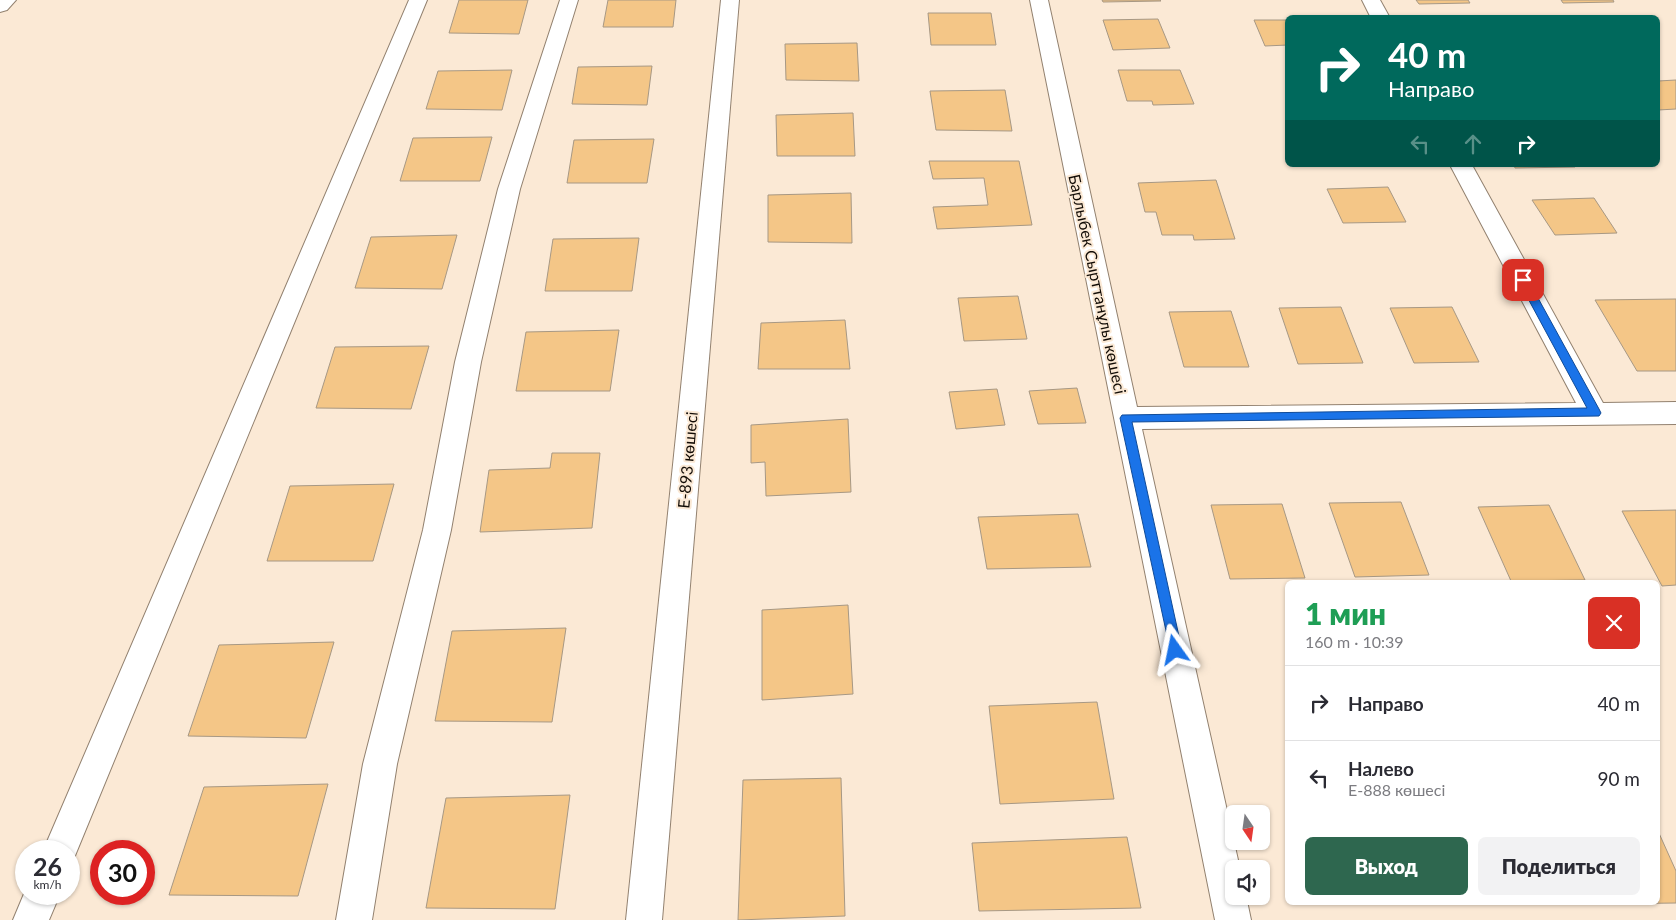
<!DOCTYPE html>
<html lang="ru">
<meta charset="utf-8">
<style>
body{margin:0;font-family:Lato,sans-serif;background:#f2f2f3;color:#2b2b33;height:100vh;display:flex;flex-direction:column;font-size:19px;white-space:nowrap}
*{box-sizing:border-box;margin:0}
p{font-size:16px;color:#7c7c81}
.icon{flex:none;width:28px;height:28px;fill:none;stroke:currentColor;stroke-width:2;stroke-linecap:round;stroke-linejoin:round}
.map{position:relative;flex:1;overflow:hidden}
.sheet{position:absolute;left:1285px;top:580px;width:375px;height:325px;display:flex;flex-direction:column;background:#fff;border-radius:8px;box-shadow:0 1px 4px #0004}
.sheet>*{flex:none}
.guide{position:absolute;left:1285px;top:15px;width:375px;height:152px;border-radius:8px;box-shadow:0 1px 4px #0004;background:#00695c;color:#fff;overflow:hidden}
.needle{width:32px;rotate:167deg}
.fabs{position:absolute;left:1225px;top:805px;display:grid;gap:10px}
.fabs a{display:grid;place-items:center;width:45px;height:45px;border-radius:8px;background:#fff;box-shadow:0 1px 4px #0004;font-size:25px}
.speed{position:absolute;left:15px;top:840px;display:flex;gap:10px;font-size:25px;font-weight:700;text-align:center}
.speed>*{display:grid;place-content:center;width:65px;height:65px;border-radius:50%;background:#fff;box-shadow:0 1px 4px #0004;line-height:1}
.speed small{font-size:12px;font-weight:400}
.speed .limit{border:8px solid #d22;background:#fff;color:#111}
.pin{position:absolute;display:grid;place-items:center;width:42px;height:42px;color:#fff;margin:-21px;border-radius:10px;box-shadow:0 2px 8px #0006}
.me{position:absolute;width:55px;margin:-28px;rotate:348deg;stroke-linejoin:round;filter:drop-shadow(0 0 4px #0008)}
.turn{display:flex;align-items:center;gap:18px;height:105px;padding:0 20px;font-size:22px}
.turn .icon{width:65px;height:65px;stroke-width:2.5}
.turn b{display:block;font-size:35px;line-height:42px}
.lanes{display:flex;align-items:center;height:48px;padding:0 20px;background:#0003;justify-content:center;gap:25px;direction:ltr}
.lanes .off{opacity:.35}
.round{display:grid;place-items:center;flex:none;width:52px;height:52px;border-radius:8px;background:#f2f2f3}
.head{display:flex;align-items:center;justify-content:space-between;height:85px;padding:0 20px}
h1{font-size:30px;font-weight:800;line-height:38px;color:#1e9e55}
.button{display:flex;gap:10px;margin-top:auto;padding:10px 20px}
.button a{flex:1;height:58px;border-radius:8px;background:#2e674f;color:#fff;font-size:20px;font-weight:800;line-height:58px;text-align:center}
.button a+a{background:#f2f2f3;color:#2b2b33}
ul{padding:0;list-style:none}
li{display:flex;align-items:center;gap:15px;height:75px;padding:0 20px;border-top:1px solid #e1e1e2}
li div{flex:1}
li b{display:block;font-size:19px}
li em{font-style:normal}
.map>svg:first-child{display:block}
</style>
<div class="map">
<svg width="1676" height="920" viewBox="0 0 1676 920">
<rect width="100%" height="100%" fill="#fbe9d5"/>
<g fill="#f4c687" stroke="#a79884">
<polygon points="459,0 528,0 519,34 449,33"/>
<polygon points="608,0 676,0 673,27 603,27"/>
<polygon points="1102,0 1160,0 1161,1 1103,2"/>
<polygon points="1416,0 1468,0 1470,3 1419,4"/>
<polygon points="1561,0 1613,0 1614,2 1563,3"/>
<polygon points="928,13 991,13 996,45 931,45"/>
<polygon points="1158,19 1170,48 1113,50 1103,20"/>
<polygon points="1254,20 1288,20 1288,45 1265,46"/>
<polygon points="857,43 859,81 786,80 785,44"/>
<polygon points="652,66 647,105 572,104 578,67"/>
<polygon points="512,70 502,110 426,109 438,71"/>
<polygon points="1118,70 1180,70 1194,104 1153,105 1152,101 1127,101"/>
<polygon points="1676,80 1676,109 1658,110 1658,81"/>
<polygon points="1005,90 1012,131 936,130 930,91"/>
<polygon points="853,113 855,156 777,156 776,115"/>
<polygon points="492,137 480,181 400,181 413,138"/>
<polygon points="654,139 647,183 567,183 574,140"/>
<polygon points="929,161 1019,161 1032,225 937,229 933,207 988,205 984,178 933,179"/>
<polygon points="1514,165 1574,165 1575,167 1515,168"/>
<polygon points="1216,180 1235,239 1194,240 1193,235 1162,235 1156,212 1145,212 1138,183"/>
<polygon points="1388,187 1406,222 1343,223 1327,189"/>
<polygon points="851,193 852,243 768,242 768,195"/>
<polygon points="1594,198 1617,233 1555,235 1532,200"/>
<polygon points="457,235 442,289 355,288 371,237"/>
<polygon points="639,238 632,291 545,291 553,239"/>
<polygon points="1018,296 1027,339 964,341 958,298"/>
<polygon points="1676,299 1676,371 1637,371 1595,300"/>
<polygon points="1341,307 1363,363 1298,364 1279,308"/>
<polygon points="1452,307 1479,362 1414,363 1390,308"/>
<polygon points="1231,311 1249,367 1184,367 1169,312"/>
<polygon points="845,320 850,369 758,369 761,323"/>
<polygon points="619,330 610,391 516,391 526,332"/>
<polygon points="429,346 411,409 316,408 335,347"/>
<polygon points="1077,388 1086,423 1038,424 1029,391"/>
<polygon points="997,389 1005,425 956,429 949,392"/>
<polygon points="848,419 851,492 766,496 765,462 751,463 751,425"/>
<polygon points="552,453 600,453 592,528 480,532 489,470 550,468"/>
<polygon points="394,484 373,561 267,561 290,486"/>
<polygon points="1401,502 1429,575 1355,577 1329,503"/>
<polygon points="1282,504 1305,578 1230,579 1211,505"/>
<polygon points="1549,505 1585,580 1511,581 1478,507"/>
<polygon points="1676,510 1676,585 1662,586 1622,511"/>
<polygon points="1078,514 1091,567 987,569 978,517"/>
<polygon points="848,605 853,694 762,700 762,610"/>
<polygon points="566,628 552,722 435,721 452,631"/>
<polygon points="334,642 306,738 188,736 219,645"/>
<polygon points="1097,702 1114,799 1000,804 989,706"/>
<polygon points="841,778 845,916 738,920 743,780"/>
<polygon points="328,784 298,896 169,895 204,787"/>
<polygon points="570,795 555,909 426,908 446,798"/>
<polygon points="1658,831 1676,871 1676,903 1600,904 1658,902"/>
<polygon points="1127,837 1141,908 979,911 972,843"/>
</g>
<g fill="none" stroke-linecap="round" stroke-linejoin="round">
<defs>
<g id="minor">
<polygon points="0,0 16,0 7,10 0,12"/>
<polygon points="409,0 427,0 72,863 69,865 69,851 43,851"/>
<polygon points="560,0 578,0 520,189 481,362 451,530 397,764 372,920 336,920 363,764 423,530 455,362 498,189"/>
<polygon points="721,0 739,0 662,920 626,920"/>
<polygon points="1030,0 1048,0 1137,407 1576,403 1450,165 1472,165 1603,403 1676,402 1676,424 1142,429 1240,869 1234,869 1234,896 1246,896 1251,920 1215,920"/>
<polygon points="1362,0 1380,0 1390,18 1371,18"/>
<polygon points="26,889 26,894 60,894 49,920 13,920"/>
</g>
</defs>
<use href="#minor" stroke="#92816f" stroke-width="2"/>
<use href="#minor" fill="#fff" fill-rule="evenodd"/>
</g>
<polygon fill="#1a73e8" stroke="#114b97" points="1523,277 1527,278 1599,409 1601,413 1599,416 1132,422 1182,650 1180,654 1175,656 1171,654 1120,418 1122,415 1587,408 1518,280"/>
<g text-anchor="middle" dominant-baseline="central" stroke-width="4" stroke-linejoin="round" paint-order="stroke">
<g font-size="16" fill="#120c06" stroke="#fbe9d5">
<text transform="translate(1098 284) rotate(78)">Барлыбек Сырттанұлы көшесі</text>
<text transform="translate(687 460) rotate(-85)">Е-893 көшесі</text>
</g>
</g>
</svg>
<div class="fabs">
<a><svg class="needle" viewBox="-14 -14 28 28"><path d="M0-13l5 13h-10z" fill="#e53935"/><path d="M0 13l5-13h-10z" fill="#7c7c81"/></svg></a>
<a><svg class="icon" aria-label="sound" viewBox="0 0 24 24"><path d="M4 9h4l5-4v14l-5-4H4zM17 9q2 3 0 6"/></svg></a>
</div>
<div class="speed"><div>26<small>km/h</small></div><div class="limit">30</div></div>
<div class="pin" style="left:1523px;top:280px;background:#d93025"><svg class="icon" aria-label="arrive" viewBox="0 0 24 24"><path d="M6 21V4h12l-3 4 3 4H6"/></svg></div>
<svg class="me" style="left:1175px;top:650px" viewBox="-20 -20 40 40"><path d="M0-17L14 15 0 8-14 15z" fill="#1a73e8" stroke="#fff" stroke-width="4"/></svg>
<div class="guide">
<div class="turn"><svg class="icon" aria-label="right" viewBox="0 0 24 24"><path d="M7 20v-9h11M14 6l5 5-5 5"/></svg><div><b>40 m</b>Направо</div></div>
<div class="lanes"><svg class="icon off" aria-label="left" viewBox="0 0 24 24"><path d="M17 20v-9H6M10 6l-5 5 5 5"/></svg><svg class="icon off" aria-label="ahead" viewBox="0 0 24 24"><path d="M12 20V5M6 11l6-6 6 6"/></svg><svg class="icon" aria-label="right" viewBox="0 0 24 24"><path d="M7 20v-9h11M14 6l5 5-5 5"/></svg></div>
</div>
<section class="sheet">
<div class="head"><div><h1>1 мин</h1><p>160 m · 10:39</p></div><a class="round" style="background:#d93025;color:#fff"><svg class="icon" aria-label="close" viewBox="0 0 24 24"><path d="M6 6l12 12M18 6L6 18"/></svg></a></div>
<ul>
<li><svg class="icon" aria-label="right" viewBox="0 0 24 24"><path d="M7 20v-9h11M14 6l5 5-5 5"/></svg><div><b>Направо</b></div><em>40 m</em></li>
<li><svg class="icon" aria-label="left" viewBox="0 0 24 24"><path d="M17 20v-9H6M10 6l-5 5 5 5"/></svg><div><b>Налево</b><p>Е-888 көшесі</p></div><em>90 m</em></li>
</ul>
<div class="button"><a>Выход</a><a>Поделиться</a></div>
</section>
</div>
